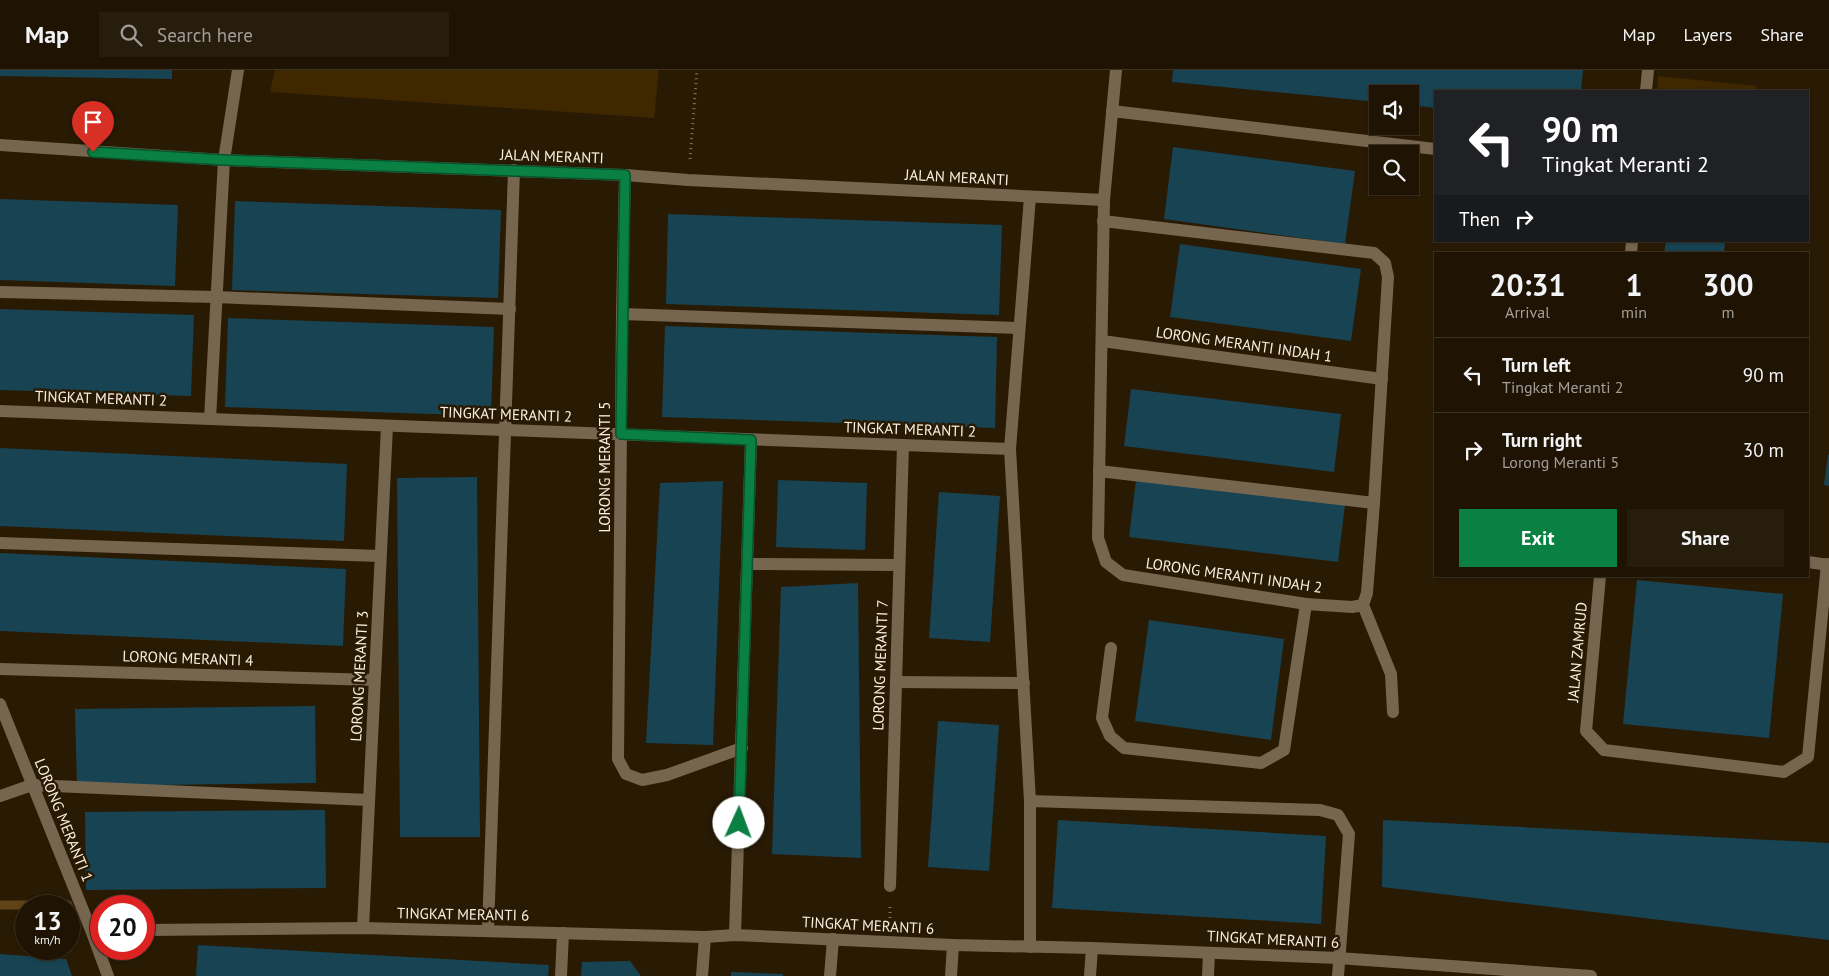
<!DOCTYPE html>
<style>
body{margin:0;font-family:"PT Sans",sans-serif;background:#271d0d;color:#f1f3f6;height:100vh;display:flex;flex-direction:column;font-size:19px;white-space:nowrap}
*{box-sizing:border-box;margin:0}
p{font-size:16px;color:#a19e9a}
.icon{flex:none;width:28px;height:28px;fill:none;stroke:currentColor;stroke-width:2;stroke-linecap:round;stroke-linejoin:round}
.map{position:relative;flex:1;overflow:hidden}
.details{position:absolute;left:1434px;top:182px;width:375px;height:325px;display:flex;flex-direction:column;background:#1f1403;border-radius:0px;box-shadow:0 1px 4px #0004,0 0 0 1px #3c3325}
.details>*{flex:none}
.hud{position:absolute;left:1434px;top:20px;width:375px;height:152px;border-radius:0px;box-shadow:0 1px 4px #0004,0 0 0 1px #3c3325;background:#202124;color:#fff;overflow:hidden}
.controls{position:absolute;left:1369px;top:15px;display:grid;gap:10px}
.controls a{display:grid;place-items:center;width:50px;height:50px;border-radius:0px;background:#1f1403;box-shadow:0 1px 4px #0004,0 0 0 1px #3c3325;font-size:25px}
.speed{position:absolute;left:15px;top:825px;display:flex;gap:10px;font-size:25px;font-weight:700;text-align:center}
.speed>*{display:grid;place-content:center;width:65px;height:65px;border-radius:50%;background:#1f1403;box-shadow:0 1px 4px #0004,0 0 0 1px #3c3325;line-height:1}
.speed small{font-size:12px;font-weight:400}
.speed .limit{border:8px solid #d22;background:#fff;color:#111}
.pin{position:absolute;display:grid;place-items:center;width:42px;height:42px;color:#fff;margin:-51px -21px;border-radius:50% 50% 50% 0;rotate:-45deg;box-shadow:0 0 5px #0007}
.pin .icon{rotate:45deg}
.me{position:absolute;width:55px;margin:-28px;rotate:2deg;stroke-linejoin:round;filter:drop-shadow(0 0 4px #0008)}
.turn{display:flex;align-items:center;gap:18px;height:105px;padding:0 25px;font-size:22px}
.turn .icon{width:65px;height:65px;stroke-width:2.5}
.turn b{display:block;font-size:35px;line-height:42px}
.then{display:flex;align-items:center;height:48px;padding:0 25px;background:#0003;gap:10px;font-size:19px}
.eta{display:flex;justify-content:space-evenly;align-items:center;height:85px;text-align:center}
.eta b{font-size:30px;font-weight:700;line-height:35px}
.button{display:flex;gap:10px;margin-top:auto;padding:10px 25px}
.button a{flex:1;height:58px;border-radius:0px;background:#0b8043;color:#fff;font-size:20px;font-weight:700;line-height:58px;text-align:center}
.button a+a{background:#271d0d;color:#f1f3f6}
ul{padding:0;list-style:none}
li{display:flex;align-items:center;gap:15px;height:75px;padding:0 25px;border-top:1px solid #3c3325}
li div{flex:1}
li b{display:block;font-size:19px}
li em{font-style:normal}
header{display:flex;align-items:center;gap:30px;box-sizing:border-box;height:70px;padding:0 25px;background:#1f1403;border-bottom:1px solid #3c3325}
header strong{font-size:24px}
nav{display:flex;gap:28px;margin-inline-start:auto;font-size:18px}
.search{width:350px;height:45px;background:#271d0d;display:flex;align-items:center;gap:12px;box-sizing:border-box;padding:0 18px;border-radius:0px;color:#a19e9a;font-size:19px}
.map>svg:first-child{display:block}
</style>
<header>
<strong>Map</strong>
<div class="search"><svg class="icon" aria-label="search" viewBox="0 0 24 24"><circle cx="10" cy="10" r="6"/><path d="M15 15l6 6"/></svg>Search here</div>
<nav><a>Map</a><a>Layers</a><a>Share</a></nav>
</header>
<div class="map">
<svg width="1829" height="906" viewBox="0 0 1829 906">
<rect width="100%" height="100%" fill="#291a04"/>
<g fill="#3f2700">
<polygon points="275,0 659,0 654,48 270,22"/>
<polygon points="1658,6 1757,16 1757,21 1657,21"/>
</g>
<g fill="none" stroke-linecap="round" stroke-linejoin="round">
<polyline stroke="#604417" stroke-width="9" points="0,835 68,835"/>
</g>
<g fill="#184352">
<polygon points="0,0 172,0 172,9 0,6"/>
<polygon points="1173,0 1583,0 1581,21 1435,21 1435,38 1410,35 1410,24 1378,24 1378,32 1172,12"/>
<polygon points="1173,77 1355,101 1345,174 1164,149"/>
<polygon points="0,129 178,135 175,216 0,210"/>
<polygon points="235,131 501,140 498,228 232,220"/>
<polygon points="668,144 1002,155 999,245 666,234"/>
<polygon points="1666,171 1725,171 1724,184 1664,184"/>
<polygon points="1180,174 1361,199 1351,271 1170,247"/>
<polygon points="0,239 194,245 191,326 0,320"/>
<polygon points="228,248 494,257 491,346 225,337"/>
<polygon points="665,256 997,267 995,358 662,347"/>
<polygon points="1131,319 1341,344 1334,402 1124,376"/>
<polygon points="0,378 347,394 344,471 0,456"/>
<polygon points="1828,384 1829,385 1829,416 1824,415"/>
<polygon points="477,407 480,767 400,767 397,408"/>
<polygon points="778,410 867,413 865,480 776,477"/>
<polygon points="1136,410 1345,435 1338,492 1129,467"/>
<polygon points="723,411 713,675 646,673 660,413"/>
<polygon points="939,422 1000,426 990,572 929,568"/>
<polygon points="0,483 346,499 343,576 0,561"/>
<polygon points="1637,510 1783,524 1769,668 1623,654"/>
<polygon points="858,513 861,788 772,784 781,517"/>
<polygon points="1149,550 1284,569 1271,670 1135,651"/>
<polygon points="315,636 316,713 77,716 75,639"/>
<polygon points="938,651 999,655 989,801 928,797"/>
<polygon points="325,740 326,818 86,820 85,742"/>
<polygon points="1058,750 1326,766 1321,854 1052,838"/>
<polygon points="1383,750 1829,773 1829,870 1382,817"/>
<polygon points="198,875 549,895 548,906 196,906"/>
<polygon points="0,884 66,889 72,906 0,906"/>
<polygon points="630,891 641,906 581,906 582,892"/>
<polygon points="731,902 783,904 783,906 731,906"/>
</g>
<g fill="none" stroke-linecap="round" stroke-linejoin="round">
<g stroke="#857866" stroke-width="3" stroke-dasharray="1 4" stroke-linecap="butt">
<polyline points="690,89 697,0"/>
<polyline points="890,837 890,851"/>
</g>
<g stroke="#77664f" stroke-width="12">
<polyline points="1116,0 1104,130 1098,468 1106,492 1123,505 1306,534 1352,537 1363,535"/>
<polyline points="1646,21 1648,0"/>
<polyline points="1112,41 1435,79"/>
<polyline points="0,75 224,90 625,105 688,110 1104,130"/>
<polyline points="625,105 622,244 618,689 626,704 642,710 667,705 742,678"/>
<polyline points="1030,127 1010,379 1030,731 1030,877"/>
<polyline points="1103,151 1374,183 1385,193 1388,207 1374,433 1367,523 1363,535 1391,604 1393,642"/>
<polyline points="1631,184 1632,171"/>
<polyline points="0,222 216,227 510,239"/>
<polyline points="622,244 1019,258"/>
<polyline points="1102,271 1382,309"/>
<polyline points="0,341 1010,379"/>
<polyline points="210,349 224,90 238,0"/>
<polyline points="1099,401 1374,433"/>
<polyline points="0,473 380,486"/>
<polyline points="1808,492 1829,495"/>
<polyline points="747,494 899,495"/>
<polyline points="1600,506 1586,661 1604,680 1784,702 1808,687 1827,494"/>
<polyline points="1111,578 1102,648 1110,666 1124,678 1261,693 1284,680 1306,534"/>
<polyline points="0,599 374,610"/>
<polyline points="896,612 1024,613"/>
<polyline points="0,634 91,860 108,906"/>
<polyline points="0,726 32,715 369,730"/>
<polyline points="1030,731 1320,740 1338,745 1349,764 1338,906"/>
<polyline points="890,816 903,375"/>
<polyline points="363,858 387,356"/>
<polyline points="144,860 363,858 705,867 735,865 953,875 1092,878 1338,888 1591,906"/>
<polyline points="488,860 514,100"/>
<polyline points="735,865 751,370"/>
<polyline points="561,906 563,863"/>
<polyline points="702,906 705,867"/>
<polyline points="830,906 833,869"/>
<polyline points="951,906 953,875"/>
<polyline points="1090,906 1092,878"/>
<polyline points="1208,906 1209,883"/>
</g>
</g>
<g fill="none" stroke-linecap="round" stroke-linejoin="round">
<defs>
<polyline id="route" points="93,82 224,90 625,105 621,364 751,370 739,753"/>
</defs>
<use href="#route" stroke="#07532c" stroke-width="12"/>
<use href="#route" stroke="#0b8043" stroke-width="9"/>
</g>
<g text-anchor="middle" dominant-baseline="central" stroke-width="5" stroke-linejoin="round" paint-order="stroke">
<g font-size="15" fill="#faefe1" stroke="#291a04">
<text transform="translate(552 86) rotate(2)">JALAN MERANTI</text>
<text transform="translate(957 107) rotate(3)">JALAN MERANTI</text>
<text transform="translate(1244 274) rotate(8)">LORONG MERANTI INDAH 1</text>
<text transform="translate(101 328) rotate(2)">TINGKAT MERANTI 2</text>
<text transform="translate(506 344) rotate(2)">TINGKAT MERANTI 2</text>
<text transform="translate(910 359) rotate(2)">TINGKAT MERANTI 2</text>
<text transform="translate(604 397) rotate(-90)">LORONG MERANTI 5</text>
<text transform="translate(1234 505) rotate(8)">LORONG MERANTI INDAH 2</text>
<text transform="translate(1577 582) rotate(-85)">JALAN ZAMRUD</text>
<text transform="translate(188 588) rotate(2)">LORONG MERANTI 4</text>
<text transform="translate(880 595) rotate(-88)">LORONG MERANTI 7</text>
<text transform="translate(359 606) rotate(-87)">LORONG MERANTI 3</text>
<text transform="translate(64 750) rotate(68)">LORONG MERANTI 1</text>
<text transform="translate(463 844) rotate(1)">TINGKAT MERANTI 6</text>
<text transform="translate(868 855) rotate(3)">TINGKAT MERANTI 6</text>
<text transform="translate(1273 869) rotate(3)">TINGKAT MERANTI 6</text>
</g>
</g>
</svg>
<div class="controls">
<a><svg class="icon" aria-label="sound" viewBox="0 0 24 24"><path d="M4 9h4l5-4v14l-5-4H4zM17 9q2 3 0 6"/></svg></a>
<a><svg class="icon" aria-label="search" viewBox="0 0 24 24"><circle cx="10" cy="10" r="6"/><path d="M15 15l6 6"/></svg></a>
</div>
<div class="speed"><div>13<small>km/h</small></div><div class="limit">20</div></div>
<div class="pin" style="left:93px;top:82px;background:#d93025"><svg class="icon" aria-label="arrive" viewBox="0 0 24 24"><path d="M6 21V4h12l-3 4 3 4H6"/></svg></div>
<svg class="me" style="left:739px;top:753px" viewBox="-20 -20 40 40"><circle r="19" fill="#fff"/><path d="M0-13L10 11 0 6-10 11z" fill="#0b8043"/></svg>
<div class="hud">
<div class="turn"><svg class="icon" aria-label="left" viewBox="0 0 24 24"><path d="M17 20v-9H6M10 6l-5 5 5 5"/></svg><div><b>90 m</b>Tingkat Meranti 2</div></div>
<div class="then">Then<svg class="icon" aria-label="right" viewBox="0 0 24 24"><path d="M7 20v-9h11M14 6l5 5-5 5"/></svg></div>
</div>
<section class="details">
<div class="eta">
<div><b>20:31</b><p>Arrival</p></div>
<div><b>1</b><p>min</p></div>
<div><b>300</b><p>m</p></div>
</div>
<ul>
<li><svg class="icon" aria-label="left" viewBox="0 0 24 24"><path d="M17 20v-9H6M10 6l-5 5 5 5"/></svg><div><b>Turn left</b><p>Tingkat Meranti 2</p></div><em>90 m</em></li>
<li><svg class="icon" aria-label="right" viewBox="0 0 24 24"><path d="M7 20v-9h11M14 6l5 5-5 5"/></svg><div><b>Turn right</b><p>Lorong Meranti 5</p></div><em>30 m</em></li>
</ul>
<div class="button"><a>Exit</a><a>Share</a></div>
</section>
</div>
